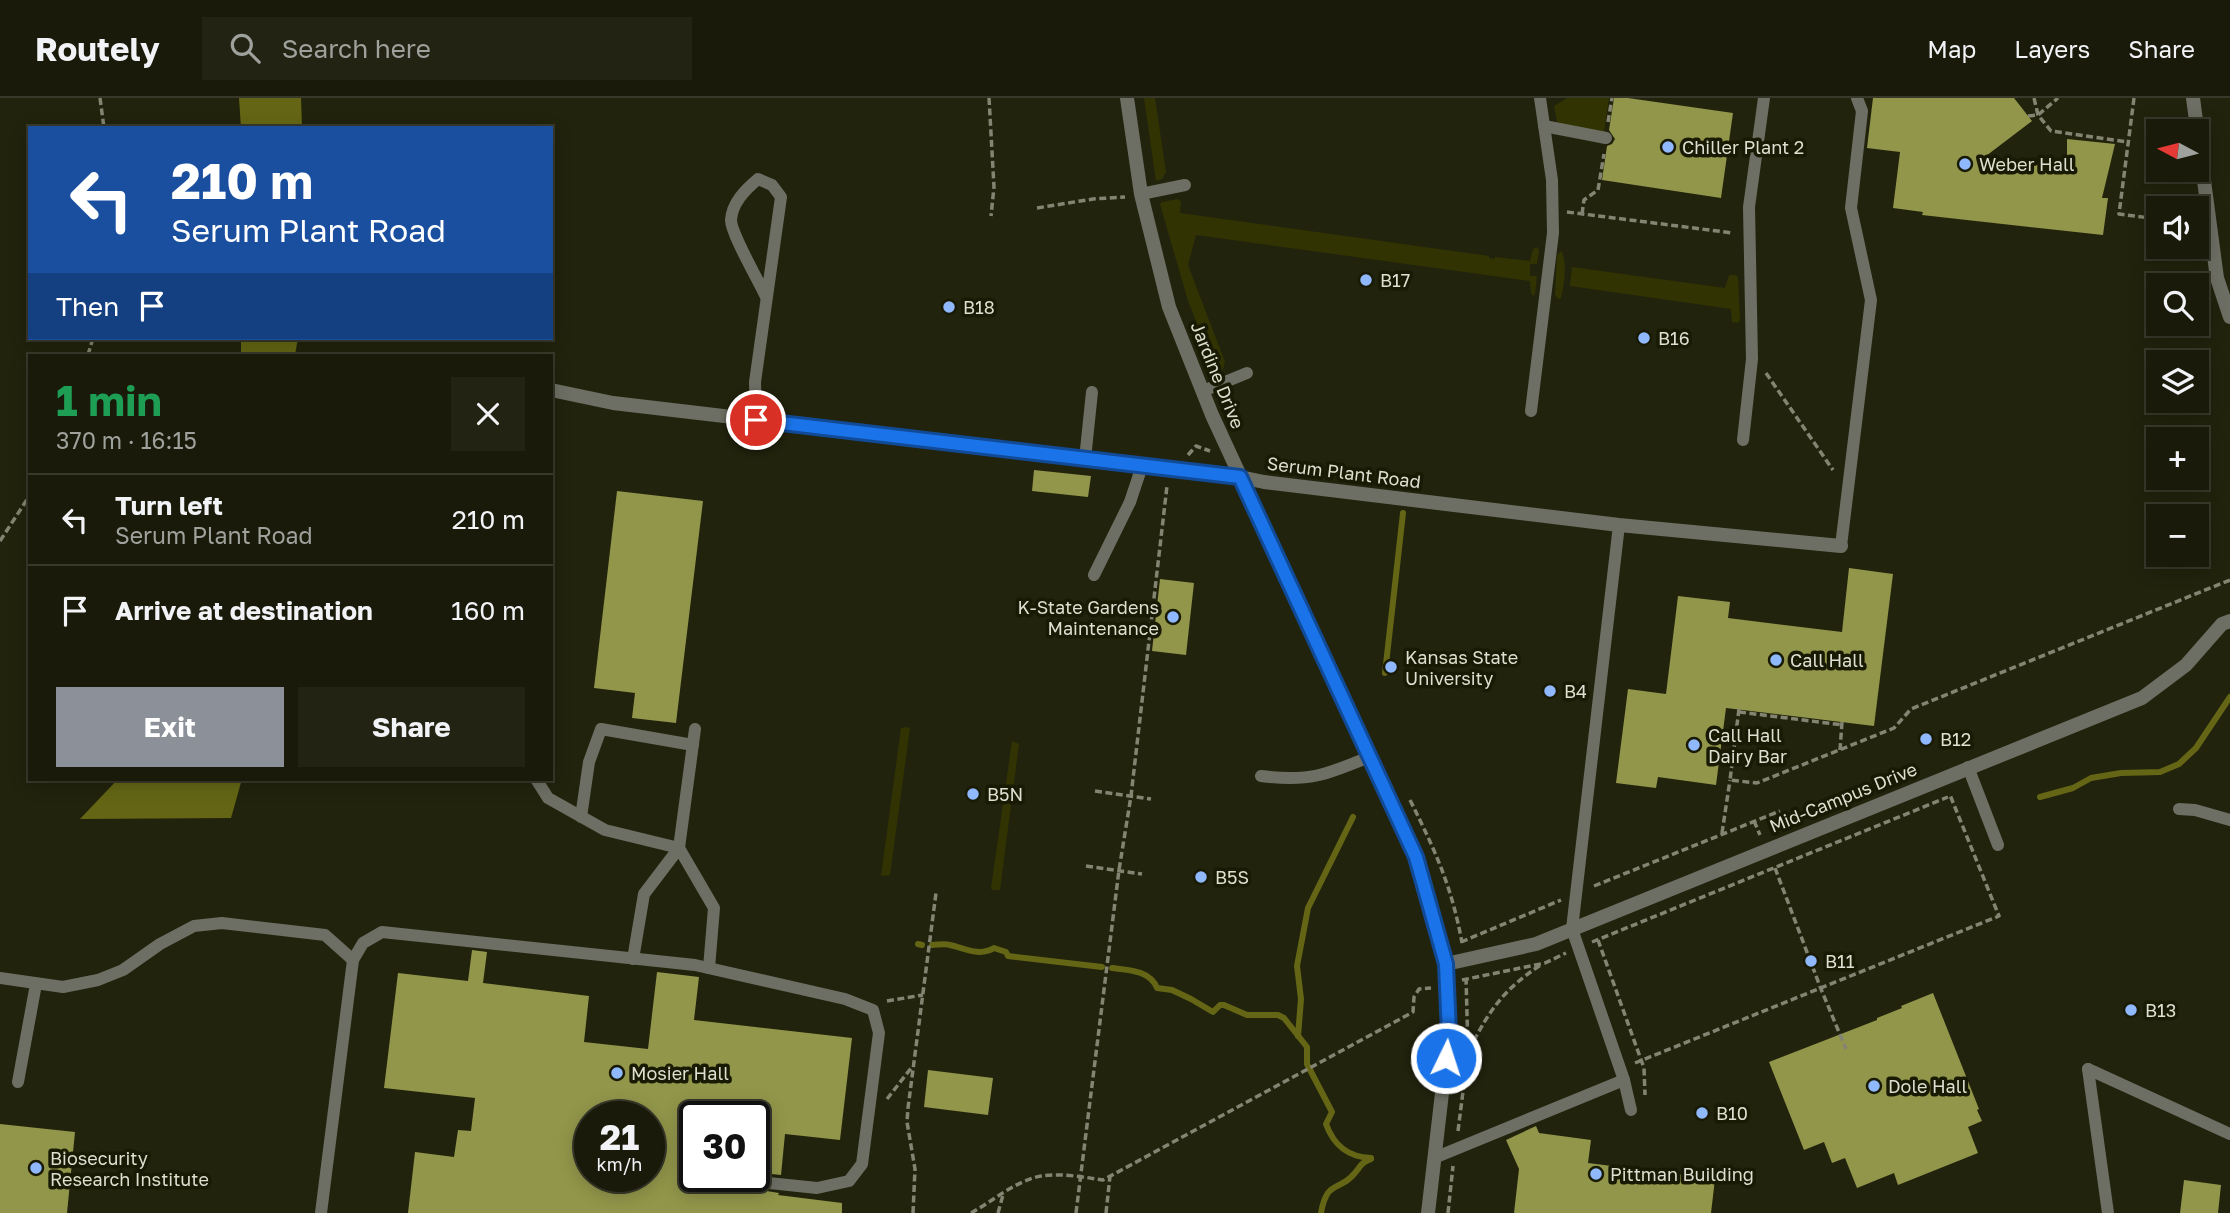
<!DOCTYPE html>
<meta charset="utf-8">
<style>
body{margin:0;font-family:"Golos Text",sans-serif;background:#232313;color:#f1f3f6;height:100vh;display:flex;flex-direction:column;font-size:26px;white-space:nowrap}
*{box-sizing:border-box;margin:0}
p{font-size:23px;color:#9fa19c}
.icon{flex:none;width:38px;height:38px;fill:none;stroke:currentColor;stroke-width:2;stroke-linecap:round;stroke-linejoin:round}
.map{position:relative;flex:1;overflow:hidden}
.details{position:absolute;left:28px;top:256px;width:525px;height:427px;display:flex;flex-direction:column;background:#1a1a0a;border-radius:0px;box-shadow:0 4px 18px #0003,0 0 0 2px #38382b}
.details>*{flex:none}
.guide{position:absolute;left:28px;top:28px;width:525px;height:214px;border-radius:0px;box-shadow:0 4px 18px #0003,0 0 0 2px #38382b;background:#1a4fa0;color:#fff;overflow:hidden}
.needle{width:46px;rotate:277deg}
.controls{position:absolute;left:2146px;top:21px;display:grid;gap:14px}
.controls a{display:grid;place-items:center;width:63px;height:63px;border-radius:0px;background:#1a1a0a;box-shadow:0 4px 18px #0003,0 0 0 2px #38382b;font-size:35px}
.speed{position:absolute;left:574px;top:1003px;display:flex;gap:14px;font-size:35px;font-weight:700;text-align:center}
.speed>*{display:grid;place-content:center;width:91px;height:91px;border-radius:50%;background:#1a1a0a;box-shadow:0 4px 18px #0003,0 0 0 2px #38382b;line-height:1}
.speed small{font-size:18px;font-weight:400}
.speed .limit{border:4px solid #111;border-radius:10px;background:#fff;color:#111}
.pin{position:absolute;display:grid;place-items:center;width:60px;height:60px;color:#fff;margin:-30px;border:4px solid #fff;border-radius:50%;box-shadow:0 2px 7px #0007}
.me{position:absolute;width:77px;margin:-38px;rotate:4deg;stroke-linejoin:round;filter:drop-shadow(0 0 5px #0008)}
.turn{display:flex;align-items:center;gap:24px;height:147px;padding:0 28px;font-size:32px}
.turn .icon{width:91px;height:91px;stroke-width:2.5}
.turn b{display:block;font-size:49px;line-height:60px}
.then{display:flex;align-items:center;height:66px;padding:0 28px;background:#0003;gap:14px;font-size:26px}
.round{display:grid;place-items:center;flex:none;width:74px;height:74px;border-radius:0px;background:#232313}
.summary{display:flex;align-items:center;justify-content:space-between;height:119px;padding:0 28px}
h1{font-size:42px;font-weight:700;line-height:52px;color:#1e9e55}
.action{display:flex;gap:14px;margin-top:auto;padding:14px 28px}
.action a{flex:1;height:80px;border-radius:0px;background:#8c9099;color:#fff;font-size:28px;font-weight:700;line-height:80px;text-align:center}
.action a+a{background:#232313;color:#f1f3f6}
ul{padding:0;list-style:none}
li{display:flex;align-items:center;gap:21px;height:91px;padding:0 28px;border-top:2px solid #38382b}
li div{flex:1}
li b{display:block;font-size:26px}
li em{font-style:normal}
header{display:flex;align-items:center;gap:42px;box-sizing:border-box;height:98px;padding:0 35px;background:#1a1a0a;border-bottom:2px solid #38382b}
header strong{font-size:33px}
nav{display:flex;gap:38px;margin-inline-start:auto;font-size:24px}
.search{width:490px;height:63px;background:#232313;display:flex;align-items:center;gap:18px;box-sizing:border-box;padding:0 24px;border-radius:0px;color:#9fa19c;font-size:26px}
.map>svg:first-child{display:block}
</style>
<header>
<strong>Routely</strong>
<div class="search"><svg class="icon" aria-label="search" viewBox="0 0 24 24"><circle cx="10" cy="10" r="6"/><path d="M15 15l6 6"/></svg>Search here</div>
<nav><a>Map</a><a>Layers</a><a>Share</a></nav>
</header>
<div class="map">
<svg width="2230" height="1115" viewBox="0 0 2230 1115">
<rect width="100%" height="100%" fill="#22230d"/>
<g fill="#323303">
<polygon points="1144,0 1155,0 1166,74 1162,81 1156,83"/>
<polygon points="1567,0 1609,0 1604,34 1561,28 1557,24 1554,8"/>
<polygon points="1178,101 1181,104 1180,115 1489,158 1489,160 1494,161 1495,159 1530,163 1533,151 1537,149 1539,152 1537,166 1530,166 1530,178 1537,178 1535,196 1533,198 1531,195 1530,183 1196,137 1188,167 1225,264 1223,271 1217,275 1188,203 1160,106 1162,104"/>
<path d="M1561 153C1568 163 1564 187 1561 200L1558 201 1555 197 1557 157Z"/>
<polygon points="1572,169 1725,190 1729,177 1736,177 1738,179 1740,223 1737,225 1732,224 1731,211 1570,188"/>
<polygon points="907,629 910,630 890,777 881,778 901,630"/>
<polygon points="1012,643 1019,646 1000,792 992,792 991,790"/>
</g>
<g fill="#646615">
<polygon points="239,0 301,0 302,30 241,30"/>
<polygon points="241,240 298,240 295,257 241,257"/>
<polygon points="118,681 242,681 231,720 80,721"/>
</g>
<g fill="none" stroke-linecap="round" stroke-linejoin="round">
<g stroke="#646615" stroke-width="6">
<polyline points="1385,575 1403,415"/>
<polyline points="2040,699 2073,690 2091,680 2121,675 2160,674 2179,666 2196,650 2230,599"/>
<polyline points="918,846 922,847"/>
<path d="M932 847C937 847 945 845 950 847 964 850 979 859 994 850L1006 854 1008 858 1102 869"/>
<path d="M1112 870C1128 872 1150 872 1157 890L1172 892 1191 901 1213 914 1220 907H1224L1247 917H1278L1284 920 1307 949V966L1332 1014 1326 1026C1334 1048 1348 1059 1371 1060"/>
<polyline points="1298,938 1301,901 1297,868 1308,810 1353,719"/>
<path d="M1321 1115C1327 1081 1339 1094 1354 1076 1362 1067 1359 1066 1371 1061"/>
</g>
</g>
<g fill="#92964a" fill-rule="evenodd">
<polygon points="1614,0 1628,0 1733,15 1721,100 1602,82 1607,48 1612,46 1615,41 1609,32"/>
<polygon points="1873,0 2014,0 2032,23 1982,61 2067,70 2067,41 2115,46 2102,100 2108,100 2103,137 1922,117 1923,114 1893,110 1900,54 1867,50"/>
<polygon points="1034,372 1091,378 1088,399 1032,393"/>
<polygon points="617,393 703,403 676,625 632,620 635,595 594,590"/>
<polygon points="1849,470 1893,476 1874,628 1726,610 1716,687 1658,679 1656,690 1616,685 1628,591 1666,596 1678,498 1730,504 1728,520 1842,534"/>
<polygon points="1160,481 1194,485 1186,557 1152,553"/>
<path d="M472 852 487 854 483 885 589 898 584 944 648 951 657 874 699 879 694 922 852 940 840 1042 785 1036 781 1077 761 1075 754 1078V1018H695V1078H754L751 1084 755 1091 779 1095 778 1097 842 1105V1115H408L415 1054 454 1059 458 1032 471 1033 475 1000 384 990 398 875 468 883ZM590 1018H649V1078H590Z"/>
<polygon points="1933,895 1979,1011 1977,1012 1982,1023 1968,1029 1978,1055 1898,1087 1894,1075 1857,1090 1845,1060 1832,1065 1824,1044 1804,1052 1769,964 1877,922 1877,920 1902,910 1901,908"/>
<polygon points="928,972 993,980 988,1017 924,1009"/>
<polygon points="0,1026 75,1034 67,1115 0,1115"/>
<polygon points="1536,1028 1539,1035 1591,1042 1588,1065 1715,1081 1711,1115 1514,1115 1519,1071 1506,1042"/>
<polygon points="2184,1082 2221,1087 2218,1115 2180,1115"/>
</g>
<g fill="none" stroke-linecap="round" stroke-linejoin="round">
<g stroke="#838472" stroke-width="3.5" stroke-dasharray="7 3.5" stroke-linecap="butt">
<polyline points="100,0 104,30"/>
<polyline points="989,0 994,89 991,118"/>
<polyline points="2034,0 2038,17 2051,33 2128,44"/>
<polyline points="2134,0 2119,116 2158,121"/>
<polyline points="2028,18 2038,17 2058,0"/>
<polyline points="1608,24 1612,0"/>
<polyline points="1037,110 1093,101 1125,99"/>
<polyline points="1567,114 1733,135"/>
<polyline points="1582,116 1584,102 1598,92 1604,56"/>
<polyline points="88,257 93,240"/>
<polyline points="1766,275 1833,372"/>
<polyline points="1188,357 1196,348 1210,353"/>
<polyline points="0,443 30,397"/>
<polyline points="1739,611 1730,682 1757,685 1894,630 1911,611 2230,482"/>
<polyline points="1739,614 1843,627"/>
<polyline points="1840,652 1842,624"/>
<polyline points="1095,693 1151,701"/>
<path d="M1410 702C1435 752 1452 789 1462 845"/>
<polyline points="1754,723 1760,737"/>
<polyline points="1722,735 1730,682"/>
<polyline points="1086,768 1142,776"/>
<polyline points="1775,770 1821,891 1846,951"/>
<polyline points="1594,788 1780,713"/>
<polyline points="1598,842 1644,970 1645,997"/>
<polyline points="1461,844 1561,802"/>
<polyline points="1592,844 1948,699"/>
<polyline points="1462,882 1545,865 1566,855"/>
<polyline points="887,903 923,897"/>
<path d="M1469 952C1490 911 1503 892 1542 866"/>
<polyline points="1635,965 1999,818 1950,697"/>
<polyline points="887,1001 912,969"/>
<polyline points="1458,1033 1468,954 1466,880"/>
<polyline points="913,1115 915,1071 907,1024 908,1010 936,795"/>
<path d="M971 1115C993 1103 1015 1083 1041 1078 1061 1075 1083 1079 1103 1082L1413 914 1414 899 1419 891 1431 890"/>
<polyline points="998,1115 1003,1097"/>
<polyline points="1076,1115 1119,772 1131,698 1167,388"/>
<polyline points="1106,1115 1110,1078"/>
<polyline points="1448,1115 1453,1068"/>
</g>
<g stroke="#6e6f64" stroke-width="12">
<polyline points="1544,28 1606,40"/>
<polyline points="1141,96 1185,87"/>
<polyline points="1203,293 1247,275"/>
<polyline points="1531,313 1553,135 1552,82 1540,0"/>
<path d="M756 322 755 284 781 99 772 87 758 81C745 92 732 105 731 122 731 136 759 183 766 199"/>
<polyline points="1743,342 1752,261 1749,109 1764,0"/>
<polyline points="1085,361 1092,294"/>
<polyline points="1619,427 1572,831 1624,982 1631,1012"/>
<polyline points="1841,448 1871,202 1851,110 1862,13 1857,0"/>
<polyline points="1094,477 1130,404 1142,368"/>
<polyline points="1968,669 1998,747"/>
<path d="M1261 678C1309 684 1326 677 1369 659"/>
<polyline points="536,681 548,700 605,732 679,750 714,810 709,870"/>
<polyline points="2179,711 2195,712 2230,722"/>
<polyline points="581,719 589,664 601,631 693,647"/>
<polyline points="633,861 644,796 679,750 695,631"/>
<polyline points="0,880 63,889 98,882 123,872 160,846 194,828 222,825 325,837 353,862"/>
<polyline points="2088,971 2230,1036"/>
<polyline points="2088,971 2108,1115"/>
<polyline points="18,984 36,886"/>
<polyline points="1434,1060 1624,982"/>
<polyline points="321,1115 353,862 363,845 382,834 695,867 845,901 873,912 879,935 862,1066 849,1083 817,1090 760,1084"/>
</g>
<g stroke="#6e6f64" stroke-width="14">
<polyline points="1127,0 1141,96 1169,209 1212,317 1416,759 1446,866 1449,935 1428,1115"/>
<polyline points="551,292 613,305 1240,379 1264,384 1619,427 1841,448"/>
<polyline points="1446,866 1536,846 2142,600 2186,567 2222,526 2230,523"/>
</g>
<polyline stroke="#6e6f64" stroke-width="14" points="2193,0 2217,180 2230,219"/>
</g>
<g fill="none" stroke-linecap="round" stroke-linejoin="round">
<defs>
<polyline id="route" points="756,322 1240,379 1416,759 1446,866 1449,935 1446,960"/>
</defs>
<use href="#route" stroke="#114b97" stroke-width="18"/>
<use href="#route" stroke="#1a73e8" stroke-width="12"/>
</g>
<g fill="#90b8fd" stroke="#191a04" stroke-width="2.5">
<circle cx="1668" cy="49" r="7"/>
<circle cx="1965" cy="66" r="7"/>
<circle cx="1366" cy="182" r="7"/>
<circle cx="949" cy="209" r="7"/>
<circle cx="1644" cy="240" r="7"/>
<circle cx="1173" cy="519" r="7"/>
<circle cx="1776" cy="562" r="7"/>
<circle cx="1391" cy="569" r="7"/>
<circle cx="1550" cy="593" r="7"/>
<circle cx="1926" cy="641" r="7"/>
<circle cx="1694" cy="647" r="7"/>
<circle cx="973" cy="696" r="7"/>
<circle cx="1201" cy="779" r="7"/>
<circle cx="1811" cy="863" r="7"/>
<circle cx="2131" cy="912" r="7"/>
<circle cx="617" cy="975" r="7"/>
<circle cx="1874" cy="988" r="7"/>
<circle cx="1702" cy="1015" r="7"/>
<circle cx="36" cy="1070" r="7"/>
<circle cx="1596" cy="1076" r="7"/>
</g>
<g text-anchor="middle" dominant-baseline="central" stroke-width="7" stroke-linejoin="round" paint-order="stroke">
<g font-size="18" fill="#dedfd1" stroke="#191a04" text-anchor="start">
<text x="1682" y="49">Chiller Plant 2</text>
<text x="1979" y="66">Weber Hall</text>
<text x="1380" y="182">B17</text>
<text x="963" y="209">B18</text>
<text x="1658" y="240">B16</text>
<text x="1159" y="509" text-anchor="end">K-State Gardens<tspan x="1159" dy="21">Maintenance</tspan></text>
<text x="1405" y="559">Kansas State<tspan x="1405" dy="21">University</tspan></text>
<text x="1790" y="562">Call Hall</text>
<text x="1564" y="593">B4</text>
<text x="1708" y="637">Call Hall<tspan x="1708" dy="21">Dairy Bar</tspan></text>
<text x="1940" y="641">B12</text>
<text x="987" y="696">B5N</text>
<text x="1215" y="779">B5S</text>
<text x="1825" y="863">B11</text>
<text x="2145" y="912">B13</text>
<text x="631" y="975">Mosier Hall</text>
<text x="1888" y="988">Dole Hall</text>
<text x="1716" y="1015">B10</text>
<text x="50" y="1060">Biosecurity<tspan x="50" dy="21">Research Institute</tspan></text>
<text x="1610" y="1076">Pittman Building</text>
</g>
<g font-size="18" fill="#dedfd1" stroke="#191a04">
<text transform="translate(1218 277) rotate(68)">Jardine Drive</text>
<text transform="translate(1344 374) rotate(7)">Serum Plant Road</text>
<text transform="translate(1843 699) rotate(-22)">Mid-Campus Drive</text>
</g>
</g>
</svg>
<div class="controls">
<a><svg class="needle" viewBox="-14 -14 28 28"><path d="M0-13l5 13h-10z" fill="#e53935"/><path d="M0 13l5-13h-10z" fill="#9fa19c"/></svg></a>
<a><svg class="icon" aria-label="sound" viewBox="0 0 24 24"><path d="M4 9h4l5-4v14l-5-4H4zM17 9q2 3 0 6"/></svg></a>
<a><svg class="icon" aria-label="search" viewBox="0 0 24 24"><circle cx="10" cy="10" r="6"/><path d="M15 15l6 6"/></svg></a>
<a><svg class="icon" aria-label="layers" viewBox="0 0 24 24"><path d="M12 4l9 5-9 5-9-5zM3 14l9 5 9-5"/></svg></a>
<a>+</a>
<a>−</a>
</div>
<div class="speed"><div>21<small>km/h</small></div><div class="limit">30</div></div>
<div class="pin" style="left:756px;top:322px;background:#d93025"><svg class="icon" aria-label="arrive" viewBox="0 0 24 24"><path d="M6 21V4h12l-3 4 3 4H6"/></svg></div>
<svg class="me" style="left:1446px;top:960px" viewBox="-20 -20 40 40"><circle r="17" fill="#1a73e8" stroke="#fff" stroke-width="3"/><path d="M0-11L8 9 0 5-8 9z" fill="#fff"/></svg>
<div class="guide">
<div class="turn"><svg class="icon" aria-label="left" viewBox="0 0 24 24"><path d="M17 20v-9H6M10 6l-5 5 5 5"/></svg><div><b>210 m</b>Serum Plant Road</div></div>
<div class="then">Then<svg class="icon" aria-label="arrive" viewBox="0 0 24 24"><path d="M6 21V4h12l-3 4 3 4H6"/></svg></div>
</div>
<section class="details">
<div class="summary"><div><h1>1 min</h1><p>370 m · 16:15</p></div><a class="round"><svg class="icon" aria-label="close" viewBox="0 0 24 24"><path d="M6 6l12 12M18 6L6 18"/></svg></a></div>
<ul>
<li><svg class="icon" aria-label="left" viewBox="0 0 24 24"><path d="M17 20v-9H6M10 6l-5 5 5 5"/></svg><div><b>Turn left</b><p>Serum Plant Road</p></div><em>210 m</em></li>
<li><svg class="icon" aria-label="arrive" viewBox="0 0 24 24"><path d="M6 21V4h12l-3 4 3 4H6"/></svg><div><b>Arrive at destination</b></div><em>160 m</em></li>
</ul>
<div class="action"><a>Exit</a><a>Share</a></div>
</section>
</div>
